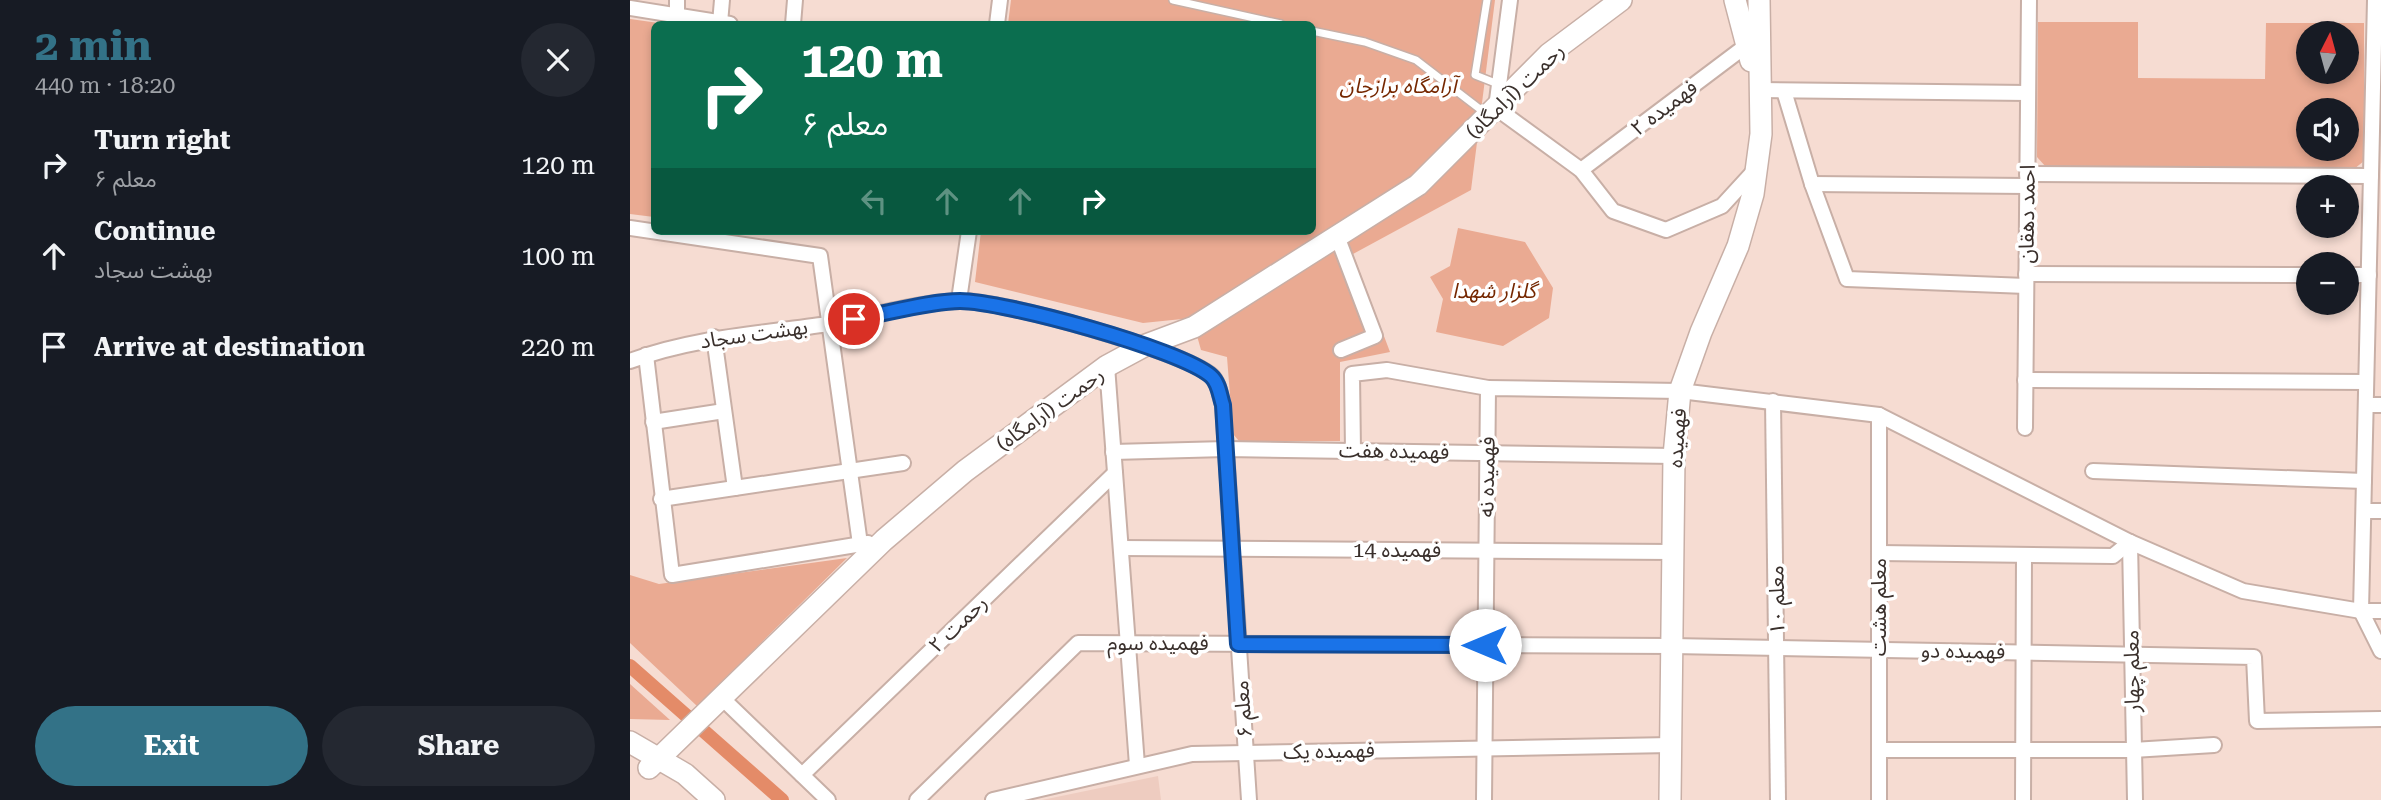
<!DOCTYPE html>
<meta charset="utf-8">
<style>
body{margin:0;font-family:"Roboto Serif","Noto Sans Arabic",serif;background:#242831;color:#f1f3f6;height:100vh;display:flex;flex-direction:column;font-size:26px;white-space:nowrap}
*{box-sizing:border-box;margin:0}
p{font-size:23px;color:#9ea1a6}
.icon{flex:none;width:38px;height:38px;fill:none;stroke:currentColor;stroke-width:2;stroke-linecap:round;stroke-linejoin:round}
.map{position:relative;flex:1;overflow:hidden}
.drawer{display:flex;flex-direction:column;background:#171b24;width:630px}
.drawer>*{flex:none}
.banner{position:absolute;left:21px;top:21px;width:665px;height:214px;border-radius:10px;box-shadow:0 4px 10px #0003;background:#0b6e4f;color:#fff;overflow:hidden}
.needle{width:46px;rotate:6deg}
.controls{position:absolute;left:1666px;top:21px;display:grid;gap:14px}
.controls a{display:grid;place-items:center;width:63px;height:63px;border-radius:50%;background:#171b24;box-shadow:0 4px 10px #0003;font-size:35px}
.pin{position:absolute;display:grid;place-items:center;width:60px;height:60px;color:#fff;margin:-30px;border:4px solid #fff;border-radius:50%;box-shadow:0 2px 7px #0007}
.me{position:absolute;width:77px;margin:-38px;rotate:270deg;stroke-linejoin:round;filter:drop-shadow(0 0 5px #0008)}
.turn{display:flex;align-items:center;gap:24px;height:147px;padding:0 35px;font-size:32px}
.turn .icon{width:91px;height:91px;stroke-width:2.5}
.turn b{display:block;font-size:49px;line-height:60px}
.lanes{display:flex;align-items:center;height:66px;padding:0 35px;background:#0003;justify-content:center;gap:35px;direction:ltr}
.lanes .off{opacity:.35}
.round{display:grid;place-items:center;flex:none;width:74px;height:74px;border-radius:37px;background:#242831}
.headline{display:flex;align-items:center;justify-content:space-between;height:119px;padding:0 35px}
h1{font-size:42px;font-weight:700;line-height:52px;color:#337287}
.cta{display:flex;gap:14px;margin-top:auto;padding:14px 35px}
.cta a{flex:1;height:80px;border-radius:42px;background:#337287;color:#fff;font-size:28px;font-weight:700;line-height:80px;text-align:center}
.cta a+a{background:#242831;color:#f1f3f6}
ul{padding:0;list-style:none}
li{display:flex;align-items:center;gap:21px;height:91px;padding:0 35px}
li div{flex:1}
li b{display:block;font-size:26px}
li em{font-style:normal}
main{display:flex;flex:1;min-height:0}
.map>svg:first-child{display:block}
</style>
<main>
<section class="drawer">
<div class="headline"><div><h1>2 min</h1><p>440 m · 18:20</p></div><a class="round"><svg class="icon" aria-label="close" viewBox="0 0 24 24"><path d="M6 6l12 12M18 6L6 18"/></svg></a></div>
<ul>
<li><svg class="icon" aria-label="right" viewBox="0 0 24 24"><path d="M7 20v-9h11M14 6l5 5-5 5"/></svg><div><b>Turn right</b><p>معلم ۶</p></div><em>120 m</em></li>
<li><svg class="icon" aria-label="ahead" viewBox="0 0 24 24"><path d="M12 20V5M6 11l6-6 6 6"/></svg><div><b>Continue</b><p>بهشت سجاد</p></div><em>100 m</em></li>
<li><svg class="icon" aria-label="arrive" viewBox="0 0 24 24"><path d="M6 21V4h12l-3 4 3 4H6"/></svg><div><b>Arrive at destination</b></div><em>220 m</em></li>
</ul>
<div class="cta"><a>Exit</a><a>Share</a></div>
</section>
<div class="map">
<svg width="1751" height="800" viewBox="0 0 1751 800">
<rect width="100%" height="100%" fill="#f6dcd2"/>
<polygon fill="#eeccc0" points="528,776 531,800 412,800"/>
<g fill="#eaaa92" fill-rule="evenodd">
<polygon points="381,0 865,0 841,190 723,254 760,352 710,362 710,441 609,441 603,434 597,357 571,350 562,318 513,323 345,282 351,231 682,231 682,24 378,24"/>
<polygon points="0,19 36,24 24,24 24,217 0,214"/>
<path d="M1408 22H1508V78L1635 79 1636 23H1734V161L1724 169 1416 167 1407 157ZM1678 33H1717V72H1678ZM1717 110V149H1678V110Z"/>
<polygon points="828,228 895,242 923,288 919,318 873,346 806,332 813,299 800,277 820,266"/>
<polygon points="217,558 67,706 0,643 0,575 29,584"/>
<polygon points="0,684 40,720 0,719"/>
</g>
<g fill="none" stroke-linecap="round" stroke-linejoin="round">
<polyline stroke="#e48b68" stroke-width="14" points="0,666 152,800"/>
<defs>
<g id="lane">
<polyline points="543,0 651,24"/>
<polyline points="857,0 845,75 868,84"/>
<polyline points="682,31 735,42 786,60 855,113"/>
</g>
<g id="street">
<polyline points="880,0 866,108 951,170 983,211 1036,230 1092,206 1125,170"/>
<polyline points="1745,0 1731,611 1751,651"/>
<polyline points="0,8 100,24"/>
<polyline points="47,16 47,0"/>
<polyline points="90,23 92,0"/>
<polyline points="163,24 165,0"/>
<polyline points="367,24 370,0"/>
<polyline points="1129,90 1398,93"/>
<polyline points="1154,91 1182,184 1217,279 1396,286"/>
<polyline points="951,170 1117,45"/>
<polyline points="1397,174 1741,176"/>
<polyline points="1182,184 1397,186"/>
<polyline points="0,228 190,256 230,544"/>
<polyline points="707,236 745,336 711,350"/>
<polyline points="1396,274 1678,275"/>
<polyline points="1717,275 1739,275"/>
<polyline points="329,300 339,231"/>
<polyline points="84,337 105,488"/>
<polyline points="16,355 42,575 238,543"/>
<path d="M0 361C64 337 131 334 198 324 239 317 289 302 329 301 369 299 553 351 582 376 589 383 590 396 593 405L619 800"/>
<polyline points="477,366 507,765"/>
<polyline points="1395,380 1736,382"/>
<polyline points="1143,401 1148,800"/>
<polyline points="1736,405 1751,405"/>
<polyline points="1249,415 1249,800"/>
<polyline points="23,422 94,411"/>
<polyline points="1395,428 1399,0"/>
<polyline points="723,451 722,374 757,370 858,388"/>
<polyline points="483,452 596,449 1044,456"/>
<polyline points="1463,471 1734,481"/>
<polyline points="31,499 273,463"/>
<polyline points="1734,511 1751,511"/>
<polyline points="1500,542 1505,800"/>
<polyline points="491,548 1043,552"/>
<polyline points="1249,553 1483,556 1500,542"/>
<polyline points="93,699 198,800"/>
<polyline points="1249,750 1503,750 1584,745"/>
<polyline points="172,775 485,473"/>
<polyline points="287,800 448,643 1042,646 1624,657 1627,721 1751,719"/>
<polyline points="363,800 562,754 1041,745"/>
<polyline points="854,800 858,388 1050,391 1249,415 1500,542 1613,591 1731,611 1751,611"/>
<polyline points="1393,800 1394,556"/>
</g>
<g id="secondary">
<polyline points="1105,0 1121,61"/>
<polyline points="0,742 55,774 84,800"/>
<polyline points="19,768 254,540 335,471 477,366 516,345 564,327 788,185 919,54 991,0"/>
<polyline points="1040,800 1044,456 1050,391 1071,332 1108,246 1123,194 1131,134 1129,0"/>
</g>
</defs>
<use href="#lane" stroke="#c8afa6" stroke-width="10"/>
<use href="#street" stroke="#c8afa6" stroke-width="18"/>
<use href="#secondary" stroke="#c8afa6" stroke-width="24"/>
<use href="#lane" stroke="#fff" stroke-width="7"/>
<use href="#street" stroke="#fff" stroke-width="14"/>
<use href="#secondary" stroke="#fff" stroke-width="21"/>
</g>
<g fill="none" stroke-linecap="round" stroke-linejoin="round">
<defs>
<path id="route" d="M224 319C255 314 300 301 330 301 373 301 550 349 581 376 589 383 590 396 593 405L608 644 855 645"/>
</defs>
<use href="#route" stroke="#114b97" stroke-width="18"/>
<use href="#route" stroke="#1a73e8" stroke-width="12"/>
</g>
<g text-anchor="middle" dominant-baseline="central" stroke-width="7" stroke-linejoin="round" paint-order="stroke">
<g font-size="21" font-style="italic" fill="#752700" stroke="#fff">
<text x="768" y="86">آرامگاه برازجان</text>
<text x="864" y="291">گلزار شهدا</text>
</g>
<g font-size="21" fill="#3a302c" stroke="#fff">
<text transform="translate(885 91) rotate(-44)">رحمت (آرامگاه)</text>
<text transform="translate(1034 108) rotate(-37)">فهمیده ۲</text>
<text transform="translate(1397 214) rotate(-89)">احمد دهقان</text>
<text transform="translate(124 334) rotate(-8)">بهشت سجاد</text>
<text transform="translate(420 409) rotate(-36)">رحمت (آرامگاه)</text>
<text transform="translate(1047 438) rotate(-86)">فهمیده</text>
<text transform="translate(764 451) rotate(1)">فهمیده هفت</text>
<text transform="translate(857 477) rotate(-89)">فهمیده نه</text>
<text x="767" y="550">فهمیده 14</text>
<text transform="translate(1147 600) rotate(-91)">معلم ۱۰</text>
<text transform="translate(1249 607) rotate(-90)">معلم هشت</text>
<text transform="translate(328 624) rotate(-44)">رحمت ۲</text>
<text x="528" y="643">فهمیده سوم</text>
<text transform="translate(1333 651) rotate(1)">فهمیده دو</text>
<text transform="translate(1502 671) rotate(-91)">معلم چهار</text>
<text transform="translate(613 709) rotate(-94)">معلم ۶</text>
<text transform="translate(699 751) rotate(-1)">فهمیده یک</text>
</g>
</g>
</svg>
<div class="controls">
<a><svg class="needle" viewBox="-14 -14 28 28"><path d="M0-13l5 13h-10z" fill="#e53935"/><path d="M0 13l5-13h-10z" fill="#9ea1a6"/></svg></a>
<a><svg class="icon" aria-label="sound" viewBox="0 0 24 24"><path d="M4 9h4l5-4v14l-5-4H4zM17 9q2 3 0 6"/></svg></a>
<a>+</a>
<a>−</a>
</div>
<div class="pin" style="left:224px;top:319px;background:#d93025"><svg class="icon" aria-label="arrive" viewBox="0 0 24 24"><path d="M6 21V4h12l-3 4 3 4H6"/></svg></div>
<svg class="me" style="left:855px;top:645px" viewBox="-20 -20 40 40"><circle r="19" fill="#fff"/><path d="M0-13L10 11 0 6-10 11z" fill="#1a73e8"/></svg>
<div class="banner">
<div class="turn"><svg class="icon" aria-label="right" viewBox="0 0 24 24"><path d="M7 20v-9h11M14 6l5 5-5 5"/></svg><div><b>120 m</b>معلم ۶</div></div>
<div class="lanes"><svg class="icon off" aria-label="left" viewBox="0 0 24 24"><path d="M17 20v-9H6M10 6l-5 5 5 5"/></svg><svg class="icon off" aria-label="ahead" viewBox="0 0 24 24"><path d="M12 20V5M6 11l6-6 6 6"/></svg><svg class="icon off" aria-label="ahead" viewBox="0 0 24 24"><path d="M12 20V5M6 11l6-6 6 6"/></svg><svg class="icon" aria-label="right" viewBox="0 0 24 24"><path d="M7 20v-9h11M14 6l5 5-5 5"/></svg></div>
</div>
</div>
</main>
